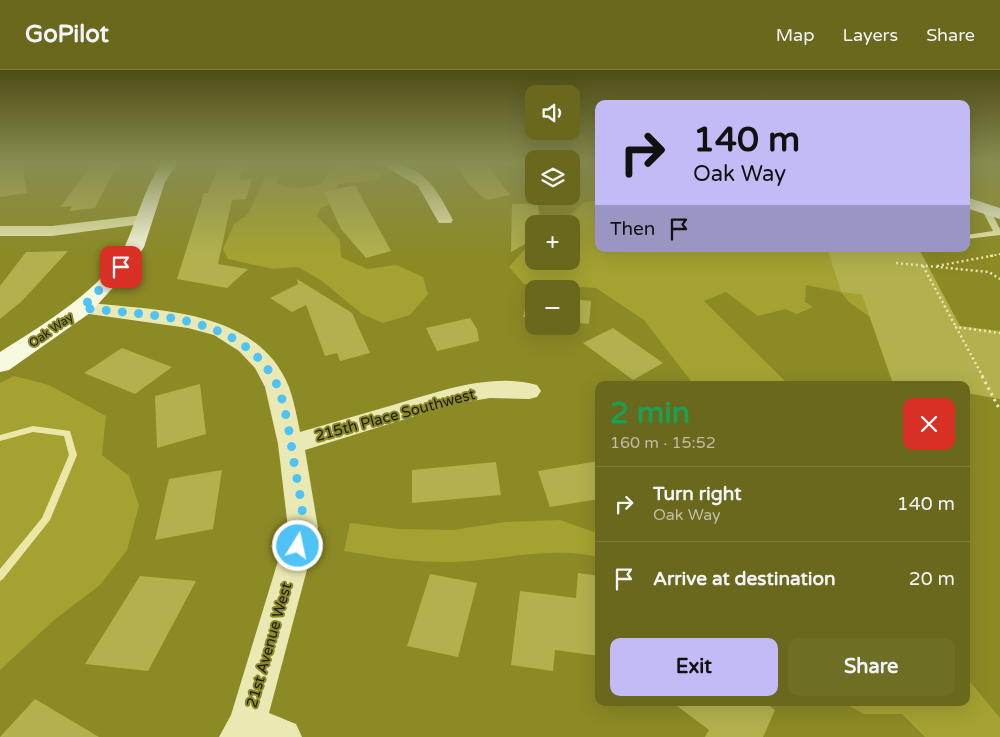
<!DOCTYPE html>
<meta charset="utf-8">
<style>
body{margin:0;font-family:"Varela Round",sans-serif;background:#6e6e25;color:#f1f3f6;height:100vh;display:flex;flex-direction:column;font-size:19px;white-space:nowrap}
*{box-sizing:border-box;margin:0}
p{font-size:16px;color:#bdbea3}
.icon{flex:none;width:28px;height:28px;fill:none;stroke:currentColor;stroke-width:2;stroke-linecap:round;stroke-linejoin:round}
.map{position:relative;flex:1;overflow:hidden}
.drawer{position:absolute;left:595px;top:311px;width:375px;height:325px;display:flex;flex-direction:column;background:#69681c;border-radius:10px;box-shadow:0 5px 20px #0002}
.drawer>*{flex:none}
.guide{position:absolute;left:595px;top:30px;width:375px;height:152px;border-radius:10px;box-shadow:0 5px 20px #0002;background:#c2bbf5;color:#111;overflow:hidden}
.controls{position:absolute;left:525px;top:15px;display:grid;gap:10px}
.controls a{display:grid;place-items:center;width:55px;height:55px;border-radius:10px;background:#69681c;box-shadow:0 5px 20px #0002;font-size:25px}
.pin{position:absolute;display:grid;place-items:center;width:42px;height:42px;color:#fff;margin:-21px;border-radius:10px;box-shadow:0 2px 8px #0006}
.me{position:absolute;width:55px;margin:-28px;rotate:10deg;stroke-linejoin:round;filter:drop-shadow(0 0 4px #0008)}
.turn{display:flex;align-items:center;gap:18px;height:105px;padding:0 15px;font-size:22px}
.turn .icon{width:65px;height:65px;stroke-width:2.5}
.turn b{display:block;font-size:35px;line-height:42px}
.then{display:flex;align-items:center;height:48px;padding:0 15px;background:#0003;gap:10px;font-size:19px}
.round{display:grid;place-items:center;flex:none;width:52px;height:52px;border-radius:10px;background:#6e6e25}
.headline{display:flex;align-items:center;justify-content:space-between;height:85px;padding:0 15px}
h1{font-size:30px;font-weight:800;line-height:38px;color:#1e9e55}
.cta{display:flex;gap:10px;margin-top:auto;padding:10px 15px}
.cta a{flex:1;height:58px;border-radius:10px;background:#c2bbf5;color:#111;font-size:20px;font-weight:800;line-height:58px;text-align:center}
.cta a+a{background:#6e6e25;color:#f1f3f6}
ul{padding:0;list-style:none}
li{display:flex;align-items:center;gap:15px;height:75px;padding:0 15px;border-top:1px solid #7c7b3b}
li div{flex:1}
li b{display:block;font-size:19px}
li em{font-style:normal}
header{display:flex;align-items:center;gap:30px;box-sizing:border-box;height:70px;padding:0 25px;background:#69681c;border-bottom:1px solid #7c7b3b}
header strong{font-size:24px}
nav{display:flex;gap:28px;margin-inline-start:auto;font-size:18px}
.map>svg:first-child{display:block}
</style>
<header>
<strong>GoPilot</strong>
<nav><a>Map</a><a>Layers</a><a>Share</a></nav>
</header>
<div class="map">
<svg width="1000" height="667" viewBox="0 0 1000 667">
<rect width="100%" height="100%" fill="#8c8a25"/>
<g fill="#a5a232">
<path d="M340 95 382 102 380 109 340 114 331 123V133L320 139 317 146 340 170 341 187 367 199 397 195 423 207 428 224 410 245 383 253 362 244 322 211 298 197 273 199 228 189 223 179 234 154 248 144 266 106 279 105 276 113C294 121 304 119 322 113L329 100Z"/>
<polygon points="599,130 599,179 827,179 841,222 939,236 870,247 849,232 841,222 806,215 805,232 813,237 797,244 785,239 758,246 726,222 704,231 789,315 694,315 644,250 596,218 524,214 509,197 523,181 534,175 534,191 571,191 571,154 561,154 583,133"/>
<polygon points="14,306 49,315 106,346 102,385 129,406 139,435 127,480 100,515 54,550 0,600 0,313"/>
<path d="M560 450 594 462 599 460V487C550 476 502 490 454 492 417 493 380 487 344 481L350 453 398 459 453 460 505 452Z"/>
<polygon points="966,607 1000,648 1000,667 925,667 902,644 864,644 844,633 966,632"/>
</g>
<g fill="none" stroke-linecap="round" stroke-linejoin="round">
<polygon fill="#ebe8a7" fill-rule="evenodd" points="33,356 70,361 77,385 50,450 3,509 0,511 0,499 42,448 69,385 64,366 33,362 0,371 0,365"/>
</g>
<g fill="#b2b14d">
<polygon points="0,92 22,92 27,123 0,127"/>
<polygon points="94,92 118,92 95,138 69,141 72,136 60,137"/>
<polygon points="485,92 510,125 486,130 468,113 457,96"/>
<polygon points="243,97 239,110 252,109 246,129 232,130 218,194 248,199 227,218 177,209 204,123 208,123 218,98"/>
<polygon points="355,115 391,181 366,188 341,159 324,122"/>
<polygon points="512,134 538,134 540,154 534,154 534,169 511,182"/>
<polygon points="827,179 919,179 960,256 1000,261 1000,329 966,323 966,315 914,315 892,311 862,225 841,222"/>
<polygon points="68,181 22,231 0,249 0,216 26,182"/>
<polygon points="297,209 352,243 370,283 340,291 337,283 325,286 306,235 292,242 270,228 298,214"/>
<polygon points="529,225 534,226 534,248 523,247"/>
<polygon points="571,229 591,231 589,254 571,252"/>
<polygon points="470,248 477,259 479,271 437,281 426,258"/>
<polygon points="613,258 663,293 633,310 583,273"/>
<polygon points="122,278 172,297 135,324 84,303"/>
<polygon points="200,314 206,364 157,378 155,326"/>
<polygon points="599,391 599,429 550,437 538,401"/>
<polygon points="496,392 501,425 412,433 412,400"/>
<polygon points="222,400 213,459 155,470 169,409"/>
<polygon points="578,503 599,506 599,586 555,580 553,601 511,595 520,521 576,528"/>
<polygon points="430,504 477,513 458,587 407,576"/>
<polygon points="140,506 196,511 148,601 85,594"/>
<polygon points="35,629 99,667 0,667"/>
<polygon points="672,632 764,632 775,640 763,667 705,667 709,660"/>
</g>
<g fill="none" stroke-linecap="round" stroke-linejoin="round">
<polyline stroke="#eae9b3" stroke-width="2" stroke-dasharray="2 2.5" stroke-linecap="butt" points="990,186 1000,184"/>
<g stroke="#eae9b3" stroke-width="2.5" stroke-dasharray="2 3" stroke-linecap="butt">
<polyline points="896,193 989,202 1000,209"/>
<polyline points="923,196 956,257"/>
<polyline points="937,196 996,185"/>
<polyline points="983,307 956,257 1000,263"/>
</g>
<polyline stroke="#eae9b3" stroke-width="3" stroke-dasharray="2.5 4" stroke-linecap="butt" points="982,306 1000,340"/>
<polygon fill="#eae9b3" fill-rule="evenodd" points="982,136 989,138 1000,159 1000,165 966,169 966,165 993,161 981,138"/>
<g fill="#eae9b3" fill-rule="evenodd">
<path d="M378 92C421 92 435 115 453 150L451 153H439L418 116Z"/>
<polygon points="143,145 151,150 149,153 52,166 0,166 0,156 52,156"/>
<path d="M82 232C154 241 257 237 289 317 294 331 297 347 300 362 331 353 362 344 393 335 438 322 491 302 537 315L541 321 537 327 529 329 490 328 454 334 305 380 318 458 269 643 296 654 302 667H219L231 645 288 458 278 374 265 317 255 298 239 281 214 265 188 258 75 242 72 238 75 234Z"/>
</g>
<g fill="#f8f8de" fill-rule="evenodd">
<path d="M162 92H178L165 112 144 177 128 201 90 243 9 300 0 302V282C39 257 104 219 125 176 138 147 144 119 162 92Z"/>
<polygon points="966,127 1000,138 1000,149 966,138"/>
</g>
</g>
<linearGradient id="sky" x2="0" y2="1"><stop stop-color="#4d4c14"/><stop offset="0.5" stop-color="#888d51"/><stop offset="1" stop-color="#888d51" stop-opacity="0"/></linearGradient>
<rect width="1000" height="185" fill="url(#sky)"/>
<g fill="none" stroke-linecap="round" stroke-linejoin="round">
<path stroke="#4fc3f7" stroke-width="9" stroke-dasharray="0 16.2" d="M121 197 82 238C151 246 242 243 277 315 285 333 290 366 293 386 296 407 304 438 303 458 302 463 299 470 298 476"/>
</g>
<g text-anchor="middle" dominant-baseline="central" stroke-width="4" stroke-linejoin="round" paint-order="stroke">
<g font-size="12" fill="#1d1d1d" stroke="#8c8a25">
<text transform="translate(51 260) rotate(-35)">Oak Way</text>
</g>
<g font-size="15" fill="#1d1d1d" stroke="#8c8a25">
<text transform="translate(395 345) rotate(-15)">215th Place Southwest</text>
<text transform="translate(269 575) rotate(-74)">21st Avenue West</text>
</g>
</g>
</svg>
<div class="controls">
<a><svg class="icon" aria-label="sound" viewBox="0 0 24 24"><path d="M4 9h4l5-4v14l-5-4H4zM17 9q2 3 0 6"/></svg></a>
<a><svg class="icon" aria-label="layers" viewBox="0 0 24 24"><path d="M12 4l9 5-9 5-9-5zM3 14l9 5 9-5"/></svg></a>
<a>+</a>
<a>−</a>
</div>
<div class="pin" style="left:121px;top:197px;background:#d93025"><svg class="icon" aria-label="arrive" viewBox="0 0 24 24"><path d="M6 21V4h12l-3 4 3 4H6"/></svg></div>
<svg class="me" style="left:298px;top:476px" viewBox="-20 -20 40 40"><circle r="17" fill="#4fc3f7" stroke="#fff" stroke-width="3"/><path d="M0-11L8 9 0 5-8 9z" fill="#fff"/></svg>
<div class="guide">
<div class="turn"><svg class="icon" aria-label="right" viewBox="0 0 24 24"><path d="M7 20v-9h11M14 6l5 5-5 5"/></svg><div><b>140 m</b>Oak Way</div></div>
<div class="then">Then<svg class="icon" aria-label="arrive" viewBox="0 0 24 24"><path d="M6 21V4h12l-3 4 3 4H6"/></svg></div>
</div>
<section class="drawer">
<div class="headline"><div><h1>2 min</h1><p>160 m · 15:52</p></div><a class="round" style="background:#d93025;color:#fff"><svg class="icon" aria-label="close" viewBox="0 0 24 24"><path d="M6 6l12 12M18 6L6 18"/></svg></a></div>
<ul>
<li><svg class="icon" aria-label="right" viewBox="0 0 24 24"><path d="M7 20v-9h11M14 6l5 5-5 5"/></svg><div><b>Turn right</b><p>Oak Way</p></div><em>140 m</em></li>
<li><svg class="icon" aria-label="arrive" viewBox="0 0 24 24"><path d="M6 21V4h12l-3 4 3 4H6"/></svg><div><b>Arrive at destination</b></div><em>20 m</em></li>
</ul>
<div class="cta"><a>Exit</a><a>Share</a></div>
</section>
</div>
